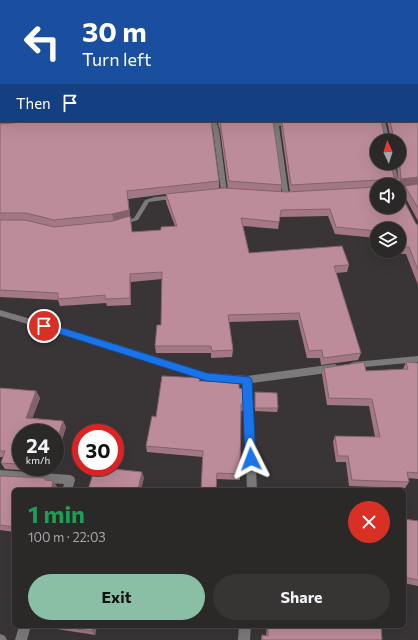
<!DOCTYPE html>
<meta charset="utf-8">
<style>
body{margin:0;font-family:Commissioner,sans-serif;background:#373434;color:#f1f3f6;height:100vh;display:flex;flex-direction:column;font-size:15px;white-space:nowrap}
*{box-sizing:border-box;margin:0}
p{font-size:13px;color:#a6a6a8}
.icon{flex:none;width:22px;height:22px;fill:none;stroke:currentColor;stroke-width:2;stroke-linecap:round;stroke-linejoin:round}
.map{position:relative;flex:1;overflow:hidden}
.drawer{position:absolute;left:12px;top:488px;width:394px;height:140px;display:flex;flex-direction:column;background:#2b2828;border-radius:6px;box-shadow:0 4px 16px #0002,0 0 0 1px #474445}
.drawer>*{flex:none}
.banner{position:absolute;left:0px;top:0px;width:418px;height:122px;box-shadow:0 4px 16px #0002,0 0 0 1px #474445;background:#1a4fa0;color:#fff;overflow:hidden}
.needle{width:26px;rotate:356deg}
.buttons{position:absolute;left:370px;top:134px;display:grid;gap:8px}
.buttons a{display:grid;place-items:center;width:36px;height:36px;border-radius:50%;background:#2b2828;box-shadow:0 4px 16px #0002,0 0 0 1px #474445;font-size:20px}
.speed{position:absolute;left:12px;top:424px;display:flex;gap:8px;font-size:20px;font-weight:700;text-align:center}
.speed>*{display:grid;place-content:center;width:52px;height:52px;border-radius:50%;background:#2b2828;box-shadow:0 4px 16px #0002,0 0 0 1px #474445;line-height:1}
.speed small{font-size:10px;font-weight:400}
.speed .limit{border:6px solid #d22;background:#fff;color:#111}
.pin{position:absolute;display:grid;place-items:center;width:34px;height:34px;color:#fff;margin:-17px;border:2px solid #fff;border-radius:50%;box-shadow:0 1px 4px #0007}
.me{position:absolute;width:44px;margin:-22px;rotate:357deg;stroke-linejoin:round;filter:drop-shadow(0 0 3px #0008)}
.turn{display:flex;align-items:center;gap:14px;height:84px;padding:0 16px;font-size:18px}
.turn .icon{width:52px;height:52px;stroke-width:2.5}
.turn b{display:block;font-size:28px;line-height:34px}
.then{display:flex;align-items:center;height:38px;padding:0 16px;background:#0003;gap:8px;font-size:15px}
.round{display:grid;place-items:center;flex:none;width:42px;height:42px;border-radius:21px;background:#373434}
.headline{display:flex;align-items:center;justify-content:space-between;height:68px;padding:0 16px}
h1{font-size:24px;font-weight:700;line-height:30px;color:#1e9e55}
.primary-button{display:flex;gap:8px;margin-top:auto;padding:8px 16px}
.primary-button a{flex:1;height:46px;border-radius:24px;background:#8abfa5;color:#111;font-size:16px;font-weight:700;line-height:46px;text-align:center}
.primary-button a+a{background:#373434;color:#f1f3f6}
.map>svg:first-child{display:block}
</style>
<div class="map">
<svg width="418" height="640" viewBox="0 0 418 640">
<rect width="100%" height="100%" fill="#393536"/>
<g fill="none" stroke-linecap="round" stroke-linejoin="round">
<g fill="#7c7a7a" fill-rule="evenodd">
<polygon points="210,121 216,121 219,130 227,192 224,194 221,192 213,130"/>
<polygon points="272,121 276,121 278,123 291,122 294,124 291,126 279,126 289,196 286,198 283,196"/>
<polygon points="177,195 180,197 179,198 149,202 138,220 121,225 118,223 119,222 134,218 145,200 155,197"/>
<polygon points="0,470 70,475 74,477 75,480 72,490 62,490 64,484 0,480"/>
<polygon points="19,626 31,626 27,640 15,640"/>
</g>
<g fill="#7c7a7a" fill-rule="evenodd">
<rect x="42" y="0" width="4" height="1"/>
<rect x="321" y="0" width="4" height="1"/>
<polygon points="379,121 385,121 390,141 384,141"/>
<polygon points="389,163 395,163 399,185 393,185"/>
<polygon points="418,185 418,189 399,192 399,188"/>
<polygon points="0,310 103,340 207,373 247,376 335,364 338,366 339,368 338,370 335,372 252,383 257,490 247,490 243,383 207,381 103,346 0,316"/>
<polygon points="418,356 418,362 354,368 351,367 350,365 351,363 354,362"/>
<polygon points="239,626 251,626 250,640 238,640"/>
<polygon points="0,634 5,636 7,640 0,640"/>
</g>
</g>
<g fill="#a37884" fill-rule="evenodd">
<polygon points="329,0 418,0 418,45 417,45 417,1 329,1"/>
<path d="M0 34H1V121H211L219 181V189H228L220 130 217 121H273L282 185 281 192H290L281 128 282 122 283 121H278H381L384 134 390 135 387 121H417L418 75V221L403 193 405 186 418 184 400 186V193L416 224 418 225V285L406 254H377V238L335 234 328 216 280 217 278 229 243 226 249 253 349 265 347 272 336 273 361 353 358 360 321 365 320 358H307L298 320 229 322 233 350 232 357 211 358V353H156L155 346 161 325 162 279 131 282V305L107 306 106 303 60 306 58 300 0 297ZM377 141H399V163H397L398 179 394 178ZM377 185H399L377 207ZM166 194V202L175 226 161 230 132 232 128 199ZM377 229H399V251H377Z"/>
<polygon points="406,362 418,363 418,479 408,478 409,482 405,488 349,486 346,462 336,462 333,442 335,436 375,437 369,406 327,405 322,374 324,368 366,371 403,369"/>
<polygon points="200,378 200,381 239,388 243,404 243,411 241,411 240,474 240,480 217,479 203,457 147,452 146,446 156,417"/>
<polygon points="0,388 36,391 40,398 32,418 63,421 66,427 55,463 55,433 21,433 21,467 54,467 52,472 5,469 1,463 3,457 0,457"/>
<polygon points="255,392 278,408 277,412 255,411"/>
<polygon points="0,476 53,481 57,487 56,490 14,490 14,532 0,530"/>
<polygon points="404,519 418,521 418,586 404,583"/>
<polygon points="43,626 97,626 95,635 44,627"/>
<polygon points="267,626 381,626 382,640 261,640 262,635 266,636"/>
</g>
<g fill="#84626c">
<polygon points="418,177 418,184 399,186 401,179"/>
<polygon points="127,191 133,239 114,222 112,214"/>
<polygon points="130,274 131,282 131,305 130,298"/>
<polygon points="36,391 40,398 30,425 26,418"/>
<polygon points="63,421 66,427 55,463 55,446"/>
<polygon points="50,467 54,467 52,472"/>
<polygon points="142,472 144,478 141,490 138,490"/>
<polygon points="53,481 57,487 56,490 51,490"/>
<polygon points="94,626 97,626 95,635 92,631"/>
</g>
<g fill="#bd8c9a" stroke="#84626c">
<polygon points="16,0 35,0 34,1 15,1"/>
<polygon points="54,0 269,0 270,1 54,1"/>
<polygon points="332,0 418,0 418,40 417,40 417,1 332,1"/>
<rect x="0" y="34" width="1" height="83"/>
<polygon points="417,74 418,75 418,177 401,179 399,158 399,141 377,141 377,163 391,163 394,178 401,179 400,181 400,193 416,224 418,225 418,270 409,247 399,247 399,229 377,229 377,231 336,227 330,209 281,210 279,222 241,218 249,253 342,246 349,265 334,266 361,353 323,358 322,350 309,351 299,313 228,315 233,350 212,351 211,346 155,346 157,325 161,325 162,272 130,274 130,298 105,299 105,295 58,299 58,293 0,290 0,220 25,220 54,227 113,221 130,216 132,232 161,230 161,227 177,226 166,194 224,188 287,192 377,187 377,207 399,207 399,185 380,185 381,182 379,180 291,185 282,122 381,121 384,134 392,135 393,134 390,121 417,121"/>
<polygon points="36,121 211,121 219,181 127,191 129,210 112,214 54,220 26,213 0,213 0,124"/>
<polygon points="220,121 273,121 282,185 229,181"/>
<polygon points="418,184 418,208 405,186"/>
<polygon points="364,362 366,371 408,369 406,362 418,363 418,473 407,472 409,482 352,480 348,456 338,456 335,436 380,437 372,399 329,398 324,368"/>
<polygon points="162,376 200,378 199,381 239,382 239,388 243,389 243,404 241,404 240,474 217,473 216,490 201,490 203,451 146,446 152,416 156,417"/>
<polygon points="0,388 36,391 26,418 63,421 55,446 55,433 21,433 21,464 1,463 5,451 0,451"/>
<polygon points="255,392 277,393 278,408 255,408"/>
<polygon points="95,467 142,472 138,490 88,490"/>
<polygon points="0,476 45,478 45,480 53,481 51,490 14,490 14,527 0,525"/>
<polygon points="404,519 418,521 418,580 404,577"/>
<polygon points="58,626 94,626 92,631"/>
<polygon points="268,626 381,626 382,640 262,640 262,635 268,636"/>
</g>
<polygon fill="#1a73e8" stroke="#114b97" points="44,322 207,373 250,377 252,380 256,459 255,462 251,464 247,462 245,459 242,384 207,381 41,328 40,326 41,323"/>
</svg>
<div class="buttons">
<a><svg class="needle" viewBox="-14 -14 28 28"><path d="M0-13l5 13h-10z" fill="#e53935"/><path d="M0 13l5-13h-10z" fill="#a6a6a8"/></svg></a>
<a><svg class="icon" aria-label="sound" viewBox="0 0 24 24"><path d="M4 9h4l5-4v14l-5-4H4zM17 9q2 3 0 6"/></svg></a>
<a><svg class="icon" aria-label="layers" viewBox="0 0 24 24"><path d="M12 4l9 5-9 5-9-5zM3 14l9 5 9-5"/></svg></a>
</div>
<div class="speed"><div>24<small>km/h</small></div><div class="limit">30</div></div>
<div class="pin" style="left:44px;top:326px;background:#d93025"><svg class="icon" aria-label="arrive" viewBox="0 0 24 24"><path d="M6 21V4h12l-3 4 3 4H6"/></svg></div>
<svg class="me" style="left:251px;top:459px" viewBox="-20 -20 40 40"><path d="M0-17L14 15 0 8-14 15z" fill="#1a73e8" stroke="#fff" stroke-width="4"/></svg>
<div class="banner">
<div class="turn"><svg class="icon" aria-label="left" viewBox="0 0 24 24"><path d="M17 20v-9H6M10 6l-5 5 5 5"/></svg><div><b>30 m</b>Turn left</div></div>
<div class="then">Then<svg class="icon" aria-label="arrive" viewBox="0 0 24 24"><path d="M6 21V4h12l-3 4 3 4H6"/></svg></div>
</div>
<section class="drawer">
<div class="headline"><div><h1>1 min</h1><p>100 m · 22:03</p></div><a class="round" style="background:#d93025;color:#fff"><svg class="icon" aria-label="close" viewBox="0 0 24 24"><path d="M6 6l12 12M18 6L6 18"/></svg></a></div>
<div class="primary-button"><a>Exit</a><a>Share</a></div>
</section>
</div>
